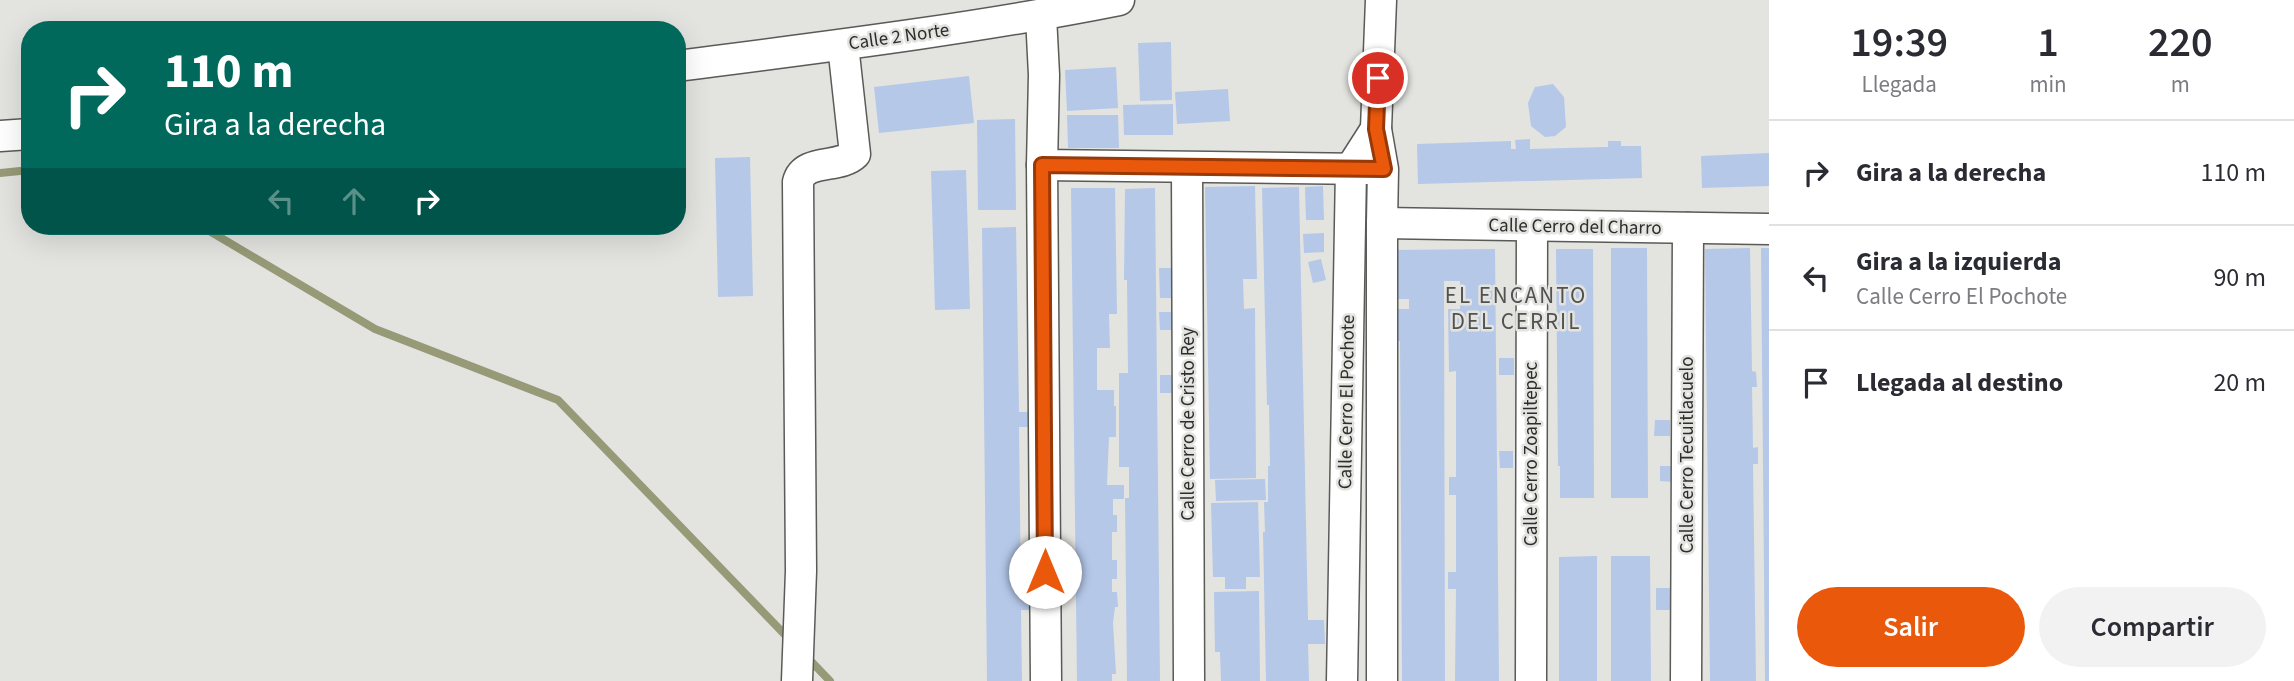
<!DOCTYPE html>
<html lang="es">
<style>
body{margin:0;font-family:"Source Sans 3",sans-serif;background:#f2f2f3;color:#2b2b33;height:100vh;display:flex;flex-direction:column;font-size:26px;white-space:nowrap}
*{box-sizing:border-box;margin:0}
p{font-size:23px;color:#7c7c81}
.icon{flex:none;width:38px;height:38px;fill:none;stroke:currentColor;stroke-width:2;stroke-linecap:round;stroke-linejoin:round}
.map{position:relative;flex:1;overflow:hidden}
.side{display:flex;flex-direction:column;background:#fff;width:525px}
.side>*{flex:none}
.banner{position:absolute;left:21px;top:21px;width:665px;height:214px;border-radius:28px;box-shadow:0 7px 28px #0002;background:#00695c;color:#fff;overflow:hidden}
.pin{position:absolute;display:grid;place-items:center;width:60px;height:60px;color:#fff;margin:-30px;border:4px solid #fff;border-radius:50%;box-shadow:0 2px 7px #0007}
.me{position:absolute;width:77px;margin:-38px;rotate:0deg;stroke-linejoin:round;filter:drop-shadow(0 0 5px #0008)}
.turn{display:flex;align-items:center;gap:24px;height:147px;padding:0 28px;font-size:32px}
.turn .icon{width:91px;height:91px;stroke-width:2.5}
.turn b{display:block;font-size:49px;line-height:60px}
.lanes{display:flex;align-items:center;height:66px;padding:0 28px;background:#0003;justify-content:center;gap:35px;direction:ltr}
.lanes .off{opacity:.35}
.eta{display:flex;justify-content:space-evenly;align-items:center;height:119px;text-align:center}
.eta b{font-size:42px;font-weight:600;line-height:49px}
.primary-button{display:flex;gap:14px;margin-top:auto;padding:14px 28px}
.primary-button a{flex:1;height:80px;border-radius:42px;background:#ea580c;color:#fff;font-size:28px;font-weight:600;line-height:80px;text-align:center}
.primary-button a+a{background:#f2f2f3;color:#2b2b33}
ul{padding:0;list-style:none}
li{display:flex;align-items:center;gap:21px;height:105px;padding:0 28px;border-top:2px solid #e1e1e2}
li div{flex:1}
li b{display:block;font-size:26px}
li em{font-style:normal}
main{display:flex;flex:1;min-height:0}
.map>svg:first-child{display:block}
</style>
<main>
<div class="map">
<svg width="1769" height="681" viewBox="0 0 1769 681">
<rect width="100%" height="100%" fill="#e3e3e0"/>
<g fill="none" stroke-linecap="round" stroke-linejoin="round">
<g stroke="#969a77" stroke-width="8">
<polyline points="0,173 30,170"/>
<polyline points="201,226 375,329 558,400 791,641"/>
<polyline points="805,655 830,681"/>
</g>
</g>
<g fill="#b5c8e8">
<polygon points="1171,42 1172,100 1140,101 1138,43"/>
<polygon points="1116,67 1118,108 1067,111 1065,70"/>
<polygon points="969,76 974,123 879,133 874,87"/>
<polygon points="1553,84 1564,97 1566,127 1555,136 1545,137 1531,126 1528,103 1535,87"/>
<polygon points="1228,89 1230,121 1177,124 1175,92"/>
<polygon points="1173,104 1173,135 1124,135 1123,105"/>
<polygon points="1067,115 1118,115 1119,148 1068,148"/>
<polygon points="1015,119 1016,210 978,210 977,120"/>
<polygon points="1530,139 1530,149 1604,147 1608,147 1608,141 1621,141 1621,146 1641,146 1642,178 1418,184 1417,144 1511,141 1511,149 1516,149 1515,140"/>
<polygon points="1769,153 1769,186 1702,188 1701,156"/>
<polygon points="750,157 753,296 718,297 715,158"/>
<polygon points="966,170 970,309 935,310 931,171"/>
<polygon points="1255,186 1257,279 1243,279 1244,309 1255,308 1256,478 1210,479 1205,187"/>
<polygon points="1323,186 1324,220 1306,220 1305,187"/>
<polygon points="1299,187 1308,620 1324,620 1325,644 1308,644 1309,681 1266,681 1263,532 1265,532 1264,502 1268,502 1268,466 1270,466 1269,405 1267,405 1262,188"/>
<polygon points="1071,188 1115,188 1117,314 1109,314 1110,348 1097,348 1097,390 1114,390 1114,406 1116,406 1116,437 1109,437 1107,485 1124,485 1124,499 1113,499 1113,515 1117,515 1117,532 1112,532 1112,560 1117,560 1117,579 1112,579 1112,592 1117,592 1118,607 1115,607 1113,623 1116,674 1112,674 1112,681 1077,681"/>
<polygon points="1155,188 1160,681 1127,681 1125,498 1129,498 1129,467 1119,467 1119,373 1128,373 1127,280 1124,280 1125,189"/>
<polygon points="1016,227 1019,412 1035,412 1036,427 1019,427 1021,596 1037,596 1037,610 1021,610 1022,681 987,681 982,228"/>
<polygon points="1324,233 1324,252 1304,253 1303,234"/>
<polygon points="1611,248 1647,248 1648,498 1611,498"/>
<polygon points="1750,248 1752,371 1756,372 1757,387 1752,387 1753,448 1758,447 1758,464 1753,464 1756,681 1710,681 1705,249"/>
<polygon points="1761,248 1769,248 1769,681 1765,681"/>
<polygon points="1495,249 1499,681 1455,681 1456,589 1448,589 1448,572 1456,572 1456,495 1449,495 1449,477 1456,477 1456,371 1449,372 1448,309 1460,309 1460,281 1444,281 1445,681 1402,681 1400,341 1395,341 1395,309 1409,309 1409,299 1393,299 1392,250"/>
<polygon points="1556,249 1593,249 1594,498 1560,498 1560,466 1558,466"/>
<polygon points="1321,259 1326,280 1313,283 1308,262"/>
<polygon points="1159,268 1177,268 1177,298 1160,298"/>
<polygon points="1159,312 1174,312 1175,330 1160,330"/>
<rect x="1499" y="358" width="15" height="17"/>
<polygon points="1160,375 1175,375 1176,393 1160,393"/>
<polygon points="1655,420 1670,420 1670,436 1654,436"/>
<polygon points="1499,451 1513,451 1513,468 1500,468"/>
<polygon points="1660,466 1674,466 1673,482 1660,481"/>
<polygon points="1265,479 1266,500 1216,501 1215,480"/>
<polygon points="1258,502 1260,577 1246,577 1246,589 1225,589 1225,577 1213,577 1211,503"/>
<polygon points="1597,556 1597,681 1559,681 1559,557"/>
<polygon points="1611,556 1650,556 1651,681 1611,681"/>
<polygon points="1656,588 1673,588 1674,610 1656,610"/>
<polygon points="1259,591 1260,681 1221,681 1220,652 1215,652 1214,592"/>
</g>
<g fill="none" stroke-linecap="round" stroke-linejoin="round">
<defs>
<g id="minor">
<polyline points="1381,0 1376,129 1383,169 1382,223 1382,681"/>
<polyline points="1041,16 1044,75 1042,165 1046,681"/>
<path d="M677 66C825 47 973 29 1119 0"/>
<polyline points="0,136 30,134"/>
<polyline points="1042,165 1369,169"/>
<polyline points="1187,168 1189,681"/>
<polyline points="1382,223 1769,229"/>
<path d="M797 681 801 571 798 182C804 158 840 169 855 154L843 45"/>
<polyline points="1342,681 1351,168 1376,129"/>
<polyline points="1531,681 1532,226"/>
<polyline points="1686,681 1688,228"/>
</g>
</defs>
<use href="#minor" stroke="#5a5a57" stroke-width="33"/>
<use href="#minor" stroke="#fff" stroke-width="30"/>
</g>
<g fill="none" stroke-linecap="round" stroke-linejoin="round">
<defs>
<polyline id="route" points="1045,572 1042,165 1384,169 1376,129 1378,78"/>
</defs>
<use href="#route" stroke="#983908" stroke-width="18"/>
<use href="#route" stroke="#ea580c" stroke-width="12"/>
</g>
<g text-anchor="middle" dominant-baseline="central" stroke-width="5" stroke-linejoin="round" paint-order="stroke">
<g font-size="19" fill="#2d2d2c" stroke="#e3e3e0">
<text transform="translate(899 37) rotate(-8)">Calle 2 Norte</text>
<text transform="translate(1575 227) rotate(1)">Calle Cerro del Charro</text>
<text transform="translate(1347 402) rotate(-89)">Calle Cerro El Pochote</text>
<text transform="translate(1188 424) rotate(-90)">Calle Cerro de Cristo Rey</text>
<text transform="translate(1531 454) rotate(-90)">Calle Cerro Zoapiltepec</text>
<text transform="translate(1687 455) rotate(-90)">Calle Cerro Tecuitlacuelo</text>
</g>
<g font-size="23" letter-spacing="2" fill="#525350" stroke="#e3e3e0">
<text x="1516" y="295">EL ENCANTO<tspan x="1516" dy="26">DEL CERRIL</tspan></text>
</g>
</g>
</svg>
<div class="pin" style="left:1378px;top:78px;background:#d93025"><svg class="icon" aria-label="arrive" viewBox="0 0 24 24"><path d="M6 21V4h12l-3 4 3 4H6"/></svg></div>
<svg class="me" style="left:1045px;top:572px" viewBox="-20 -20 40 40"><circle r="19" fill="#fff"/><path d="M0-13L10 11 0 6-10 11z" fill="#ea580c"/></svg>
<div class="banner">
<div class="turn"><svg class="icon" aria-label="right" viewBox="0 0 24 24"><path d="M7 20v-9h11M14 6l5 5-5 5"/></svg><div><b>110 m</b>Gira a la derecha</div></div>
<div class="lanes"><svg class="icon off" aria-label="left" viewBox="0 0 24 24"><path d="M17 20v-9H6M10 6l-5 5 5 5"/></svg><svg class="icon off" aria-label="ahead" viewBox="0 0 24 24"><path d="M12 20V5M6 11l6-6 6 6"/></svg><svg class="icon" aria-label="right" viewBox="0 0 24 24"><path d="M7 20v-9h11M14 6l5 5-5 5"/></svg></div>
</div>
</div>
<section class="side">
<div class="eta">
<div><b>19:39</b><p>Llegada</p></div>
<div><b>1</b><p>min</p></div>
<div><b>220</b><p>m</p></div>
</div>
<ul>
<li><svg class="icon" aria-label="right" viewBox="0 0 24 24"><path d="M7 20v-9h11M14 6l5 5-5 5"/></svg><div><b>Gira a la derecha</b></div><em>110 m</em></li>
<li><svg class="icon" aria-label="left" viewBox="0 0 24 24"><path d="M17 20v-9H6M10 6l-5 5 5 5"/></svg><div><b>Gira a la izquierda</b><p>Calle Cerro El Pochote</p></div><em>90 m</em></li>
<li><svg class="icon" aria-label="arrive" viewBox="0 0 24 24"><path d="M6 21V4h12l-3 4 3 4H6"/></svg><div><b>Llegada al destino</b></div><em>20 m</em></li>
</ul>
<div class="primary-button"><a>Salir</a><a>Compartir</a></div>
</section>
</main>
